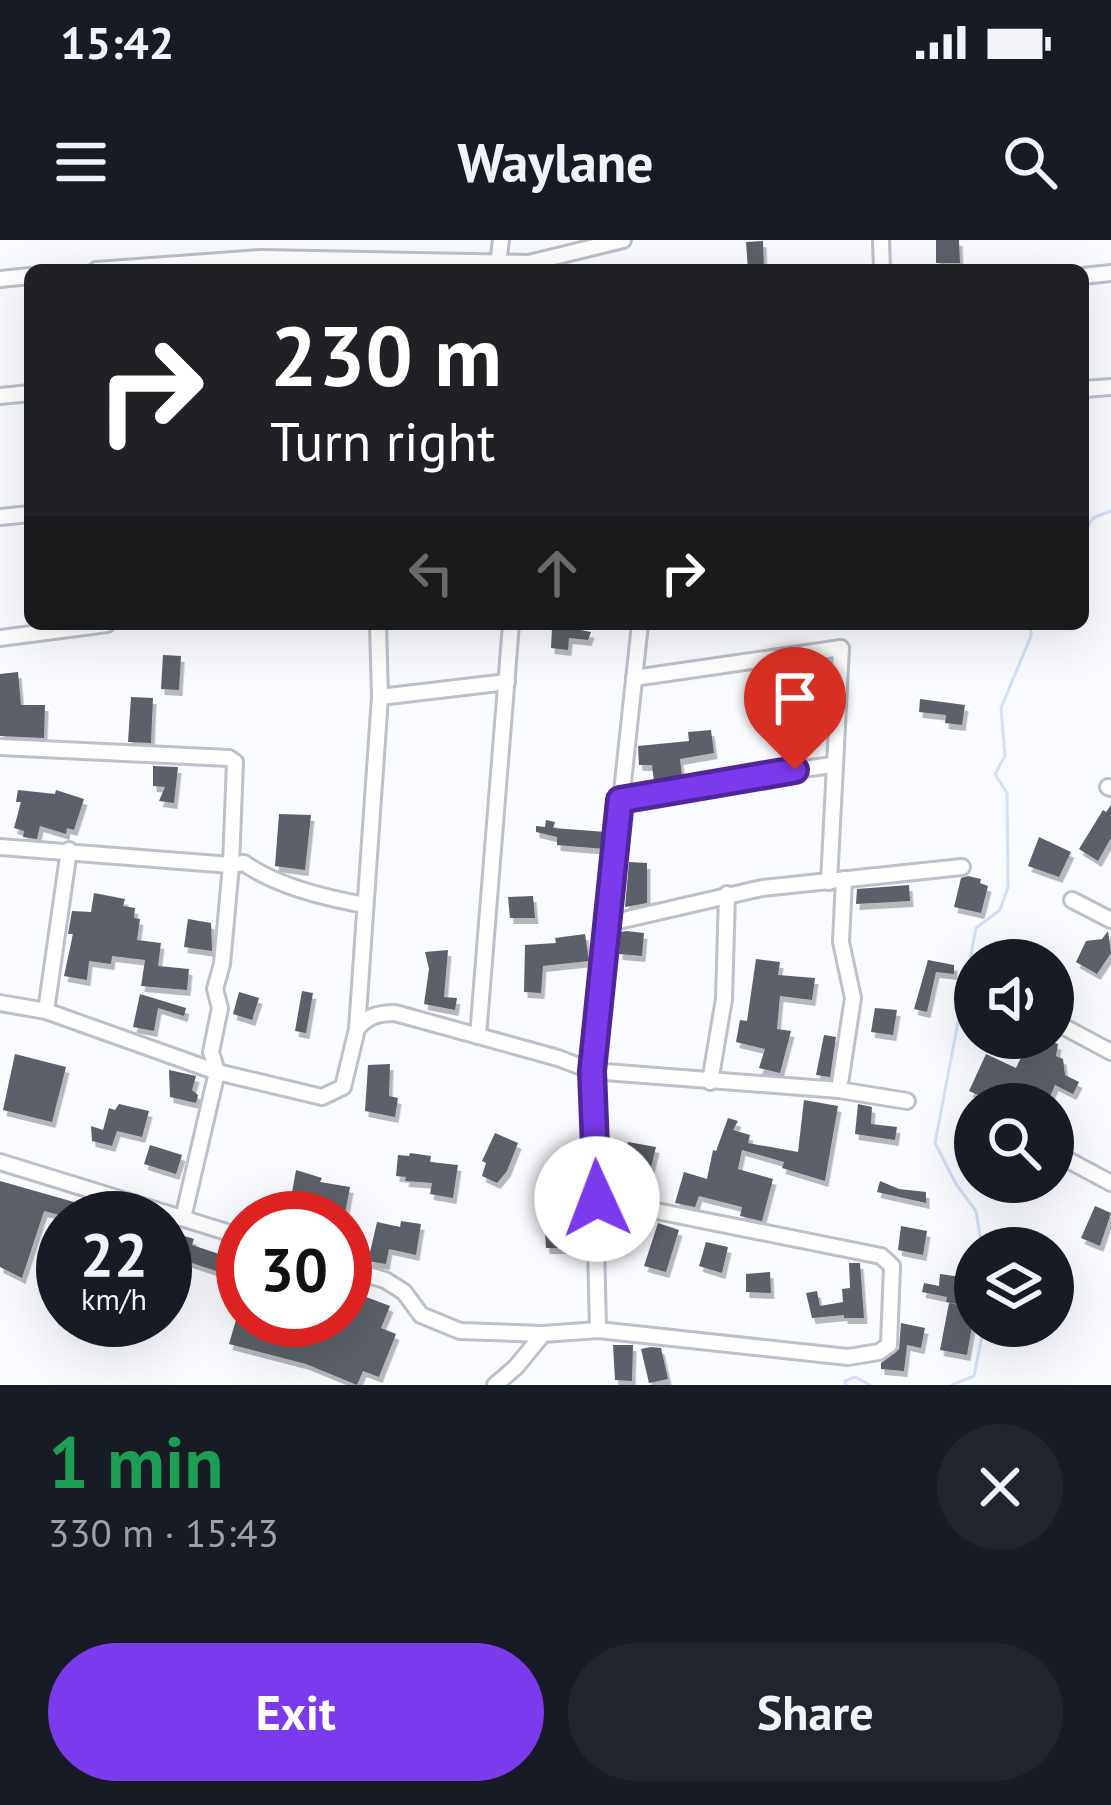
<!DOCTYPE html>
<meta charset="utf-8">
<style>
body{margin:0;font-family:"PT Sans",sans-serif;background:#20242c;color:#f1f3f6;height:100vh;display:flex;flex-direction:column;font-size:45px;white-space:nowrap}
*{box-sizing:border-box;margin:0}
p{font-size:39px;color:#9ea1a6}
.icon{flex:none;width:66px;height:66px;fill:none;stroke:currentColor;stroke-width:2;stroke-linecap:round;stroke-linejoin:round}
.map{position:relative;height:1145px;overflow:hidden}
.side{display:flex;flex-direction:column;background:#171b24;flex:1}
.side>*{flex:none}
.hud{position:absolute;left:24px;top:24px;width:1065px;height:366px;border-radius:18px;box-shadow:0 12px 48px #0002;background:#202124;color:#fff;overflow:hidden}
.tools{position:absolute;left:954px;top:699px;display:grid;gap:24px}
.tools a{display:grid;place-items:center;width:120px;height:120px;border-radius:50%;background:#171b24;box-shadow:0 12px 48px #0002;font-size:60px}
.speed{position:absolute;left:36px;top:951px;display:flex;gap:24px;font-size:60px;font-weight:700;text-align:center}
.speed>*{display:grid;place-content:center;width:156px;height:156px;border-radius:50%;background:#171b24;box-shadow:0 12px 48px #0002;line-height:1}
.speed small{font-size:30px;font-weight:400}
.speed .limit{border:18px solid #d22;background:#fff;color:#111}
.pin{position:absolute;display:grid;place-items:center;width:102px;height:102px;color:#fff;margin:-123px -51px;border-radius:50% 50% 50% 0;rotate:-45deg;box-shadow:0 0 12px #0007}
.pin .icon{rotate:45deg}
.me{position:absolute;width:132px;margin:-66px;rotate:358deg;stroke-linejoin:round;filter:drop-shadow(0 0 9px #0008)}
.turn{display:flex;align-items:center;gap:42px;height:252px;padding:0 48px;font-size:54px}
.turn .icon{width:156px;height:156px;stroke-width:2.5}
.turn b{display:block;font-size:84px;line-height:102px}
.lanes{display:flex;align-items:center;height:114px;padding:0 48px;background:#0003;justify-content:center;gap:60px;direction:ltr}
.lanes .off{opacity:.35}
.round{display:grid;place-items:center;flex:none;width:126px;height:126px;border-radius:63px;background:#20242c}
.overview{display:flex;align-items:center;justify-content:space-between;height:204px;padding:0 48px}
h1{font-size:72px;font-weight:700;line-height:90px;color:#1e9e55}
.button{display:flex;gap:24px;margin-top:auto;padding:24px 48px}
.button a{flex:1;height:138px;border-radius:72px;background:#7c3aed;color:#fff;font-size:48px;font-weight:700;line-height:138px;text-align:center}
.button a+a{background:#20242c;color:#f1f3f6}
.status{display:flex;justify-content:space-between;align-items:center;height:84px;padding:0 60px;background:#171b24;direction:ltr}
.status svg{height:33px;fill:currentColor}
header{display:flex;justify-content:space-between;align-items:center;height:156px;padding:0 48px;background:#171b24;font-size:54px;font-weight:700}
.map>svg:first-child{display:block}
</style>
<div class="status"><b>15:42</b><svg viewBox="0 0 49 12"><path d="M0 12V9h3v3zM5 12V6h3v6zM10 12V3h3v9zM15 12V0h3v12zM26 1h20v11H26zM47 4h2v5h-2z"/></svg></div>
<header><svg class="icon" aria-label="menu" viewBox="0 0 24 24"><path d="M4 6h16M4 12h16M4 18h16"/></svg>Waylane<svg class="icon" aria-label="search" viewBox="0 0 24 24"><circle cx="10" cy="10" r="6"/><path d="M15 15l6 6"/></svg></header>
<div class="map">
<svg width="1111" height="1145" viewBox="0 0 1111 1145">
<defs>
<filter id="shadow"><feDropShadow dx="3.5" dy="6" stdDeviation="0" flood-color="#0004"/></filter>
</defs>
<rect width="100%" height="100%" fill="#f9fbff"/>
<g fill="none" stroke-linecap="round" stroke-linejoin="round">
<g stroke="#d2e0f8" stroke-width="3">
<polyline points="1083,295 1093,278 1111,271"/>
<polyline points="982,1008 976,971 956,944 935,903 976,688 1000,670 1008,647 1007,553 995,534 1005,516 1001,468 1031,396 1031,384"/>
<polyline points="846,1145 845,1141 855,1137 870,1145"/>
<polyline points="952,1145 974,1136 984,1086"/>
</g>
</g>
<g fill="#5c6068" filter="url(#shadow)">
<polygon points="936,0 959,0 960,23 936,23"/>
<polygon points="763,1 764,30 748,30 746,2"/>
<polygon points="570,384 581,384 580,390 591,392 588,400 569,398 568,410 551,408 552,387 570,387"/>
<polygon points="163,415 181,416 179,450 161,449"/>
<polygon points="18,432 21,465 45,465 44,498 0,496 0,434"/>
<polygon points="131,457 153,458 151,503 128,502"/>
<polygon points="920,459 965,465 962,485 945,483 946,475 919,472"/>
<polygon points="711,490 714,513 680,519 682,536 654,542 652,525 639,525 638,506 689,501 688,492"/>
<polygon points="153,526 178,527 174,563 159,561 165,547 153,546"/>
<polygon points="18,550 55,554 56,550 84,559 74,590 67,588 66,594 40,586 37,599 23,597 24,591 14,588 21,562 16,562"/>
<polygon points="1111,565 1111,598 1098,621 1079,609 1103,570 1106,572"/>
<polygon points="279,574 311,575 305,630 275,626"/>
<polygon points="546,580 555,582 553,588 606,592 605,609 557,605 557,597 536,592 536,586 545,587"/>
<polygon points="1039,597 1071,612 1059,637 1028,626"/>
<polygon points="629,622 647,623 647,663 625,667"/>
<polygon points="968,636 981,639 980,643 988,646 981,673 954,667 961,638"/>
<polygon points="909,645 910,661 856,664 857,649"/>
<polygon points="94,653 125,659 123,666 135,668 134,678 140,679 137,700 161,703 158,726 189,729 187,750 141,746 145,720 112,716 111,724 89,721 87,740 64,736 73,694 68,694 72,671 91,672"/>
<polygon points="533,656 535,678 510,678 508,657"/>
<polygon points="188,679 211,683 212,711 184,707"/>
<polygon points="626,691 644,693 642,716 619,714 621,692"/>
<polygon points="1108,691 1111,713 1097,734 1076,722 1086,701 1102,699"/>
<polygon points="585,694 589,721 543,726 541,753 524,752 525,705 556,703 555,698"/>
<polygon points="448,710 444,757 457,758 455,770 424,764 429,729 425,712"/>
<polygon points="756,719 780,722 778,735 815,738 812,760 780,756 777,789 791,791 780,833 759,828 765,809 736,802 740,780 747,781"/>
<polygon points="928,720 954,725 954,734 936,732 927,772 914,769"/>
<polygon points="302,751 313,753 306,793 295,791"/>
<polygon points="239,752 259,758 252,780 233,774"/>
<polygon points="140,754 186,768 184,776 158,768 154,791 133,787"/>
<polygon points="875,768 897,770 893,795 871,792"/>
<polygon points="824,795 836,797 830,837 816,835"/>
<polygon points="1043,798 1058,804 1056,816 1063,819 1065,835 1079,842 1073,854 1055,845 1047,864 999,864 969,851 986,814 1016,828 1025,809 1031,811 1035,799 1041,801"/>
<polygon points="15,814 66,827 52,882 3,870"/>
<polygon points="390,824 389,856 398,858 395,877 365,871 368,825"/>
<polygon points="169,830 196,836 192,850 198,855 196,863 170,857"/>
<polygon points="804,860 838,866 825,941 782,928 784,922 742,910 738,929 773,939 762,981 740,976 742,967 699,956 695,967 675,963 684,932 707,939 713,910 716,911 728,878 738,881 733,890 750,895 748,903 798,912"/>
<polygon points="119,864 149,871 142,897 117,891 112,906 92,901 91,886 103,890 109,868 115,870"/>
<polygon points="858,864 872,867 871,884 897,887 895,900 855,894"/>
<polygon points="495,893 518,903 507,931 497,943 482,936 486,923 482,921"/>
<polygon points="628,902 656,907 651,927 623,923"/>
<polygon points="150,905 182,915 176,934 144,924"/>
<polygon points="583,912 584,954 575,954 577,1008 546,1008 544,973 560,972 552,934 555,934 554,923 561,922 560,913"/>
<polygon points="410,913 431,916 430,922 458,925 453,958 430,954 432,943 405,941 406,937 396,936 398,915 409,916"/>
<polygon points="296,930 322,938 320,942 350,947 345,974 314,968 312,978 288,975"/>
<polygon points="0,941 88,966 120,978 71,978 44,971 22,1038 0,1027"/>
<polygon points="880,941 899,949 926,952 926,963 877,952"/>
<polygon points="1095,966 1111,973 1100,1006 1081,998"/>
<polygon points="401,981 421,984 416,1015 389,1009 386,1024 368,1021 377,982 400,987"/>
<polygon points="658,983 679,990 666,1032 644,1026"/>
<polygon points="901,986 927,991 923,1015 898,1010"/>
<polygon points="165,990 194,999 192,1005 243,1022 243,1040 165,1014"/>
<polygon points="706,1002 728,1007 722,1033 699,1026"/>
<polygon points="849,1023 860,1023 864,1078 844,1078 844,1075 812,1078 806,1053 817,1051 820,1066 843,1062 842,1049 850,1048"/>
<polygon points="770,1032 771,1053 746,1052 746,1034"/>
<polygon points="940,1034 961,1037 956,1064 946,1062 947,1057 922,1052 924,1043 939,1046"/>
<polygon points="345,1049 390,1066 381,1088 396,1094 379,1137 363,1131 357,1145 306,1124 229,1104 236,1080 345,1080"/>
<polygon points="949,1063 975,1068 967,1115 940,1110"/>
<polygon points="901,1083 925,1088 921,1108 907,1105 904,1131 881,1129 881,1123 899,1109"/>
<polygon points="613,1105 633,1105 632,1141 615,1140"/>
<polygon points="651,1107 661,1108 668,1139 649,1143 641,1109"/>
</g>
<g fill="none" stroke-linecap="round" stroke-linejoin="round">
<defs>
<g id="street">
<polyline points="881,0 882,30"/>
<polyline points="498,24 501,0"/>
<polyline points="96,30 261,18 529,23 623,0"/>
<polyline points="1083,36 1111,33"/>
<polyline points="0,39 30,36"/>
<polyline points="1083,149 1111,147"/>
<polyline points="0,156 30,153"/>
<polyline points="0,277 30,274"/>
<polyline points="0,398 107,384"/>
<polyline points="634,438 841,408 829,642"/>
<polyline points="380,457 507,442"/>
<polyline points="0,507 229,518 235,522 231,625 222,724 215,749 220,768 211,812 217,832 183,978"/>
<polyline points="1108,547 1111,548"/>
<polyline points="619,560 720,540 833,525"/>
<path d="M0 607 231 625 244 623C276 646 325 658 365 665"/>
<polyline points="1072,660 1111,680"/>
<polyline points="610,683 762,648 962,627"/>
<path d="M0 763 46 771 217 832 322 857 343 847 357 789C367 776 378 773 395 773L558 818 592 831 839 850 907 861"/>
<polyline points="46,771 69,610"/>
<polyline points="1053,781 1111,812"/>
<polyline points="357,789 380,457 378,384"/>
<polyline points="478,796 511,384"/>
<polyline points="710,842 724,759 727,654"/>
<polyline points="839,850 853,758 841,702 844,639"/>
<polyline points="1053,912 1111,943"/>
<polyline points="0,922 243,997"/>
<polyline points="345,1028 385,1040 404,1052 421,1075 460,1091 543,1094 598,1090 848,1117 879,1112 889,1105 892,1026 881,1016 597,959"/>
<polyline points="598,1090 592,831 640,384"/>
<polyline points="495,1145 516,1127 543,1094"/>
</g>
</defs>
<use href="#street" stroke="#bbc0c9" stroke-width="20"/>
<use href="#street" stroke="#fff" stroke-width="14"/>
</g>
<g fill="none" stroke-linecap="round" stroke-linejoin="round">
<defs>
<polyline id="route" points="597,959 592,831 620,560 795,530"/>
</defs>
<use href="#route" stroke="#51269a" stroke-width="30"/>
<use href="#route" stroke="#7c3aed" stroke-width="21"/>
</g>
</svg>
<div class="tools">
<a><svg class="icon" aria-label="sound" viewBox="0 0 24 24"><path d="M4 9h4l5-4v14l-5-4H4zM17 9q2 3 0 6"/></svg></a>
<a><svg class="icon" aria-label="search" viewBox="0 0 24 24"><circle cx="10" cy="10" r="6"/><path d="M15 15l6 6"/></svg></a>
<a><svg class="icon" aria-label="layers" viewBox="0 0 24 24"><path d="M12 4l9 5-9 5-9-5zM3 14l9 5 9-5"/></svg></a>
</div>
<div class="speed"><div>22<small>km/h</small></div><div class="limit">30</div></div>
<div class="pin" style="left:795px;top:530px;background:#d93025"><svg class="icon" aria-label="arrive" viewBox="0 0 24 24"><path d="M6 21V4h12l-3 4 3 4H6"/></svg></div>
<svg class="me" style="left:597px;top:959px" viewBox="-20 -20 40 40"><circle r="19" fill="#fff"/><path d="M0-13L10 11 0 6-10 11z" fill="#7c3aed"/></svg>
<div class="hud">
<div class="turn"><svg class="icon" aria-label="right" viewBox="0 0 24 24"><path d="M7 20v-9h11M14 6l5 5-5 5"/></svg><div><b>230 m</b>Turn right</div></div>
<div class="lanes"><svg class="icon off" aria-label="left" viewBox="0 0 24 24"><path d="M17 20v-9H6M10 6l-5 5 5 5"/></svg><svg class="icon off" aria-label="ahead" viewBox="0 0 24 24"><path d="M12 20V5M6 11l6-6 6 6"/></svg><svg class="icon" aria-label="right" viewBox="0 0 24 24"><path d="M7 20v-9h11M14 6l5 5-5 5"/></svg></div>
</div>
</div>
<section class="side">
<div class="overview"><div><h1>1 min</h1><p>330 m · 15:43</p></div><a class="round"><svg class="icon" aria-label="close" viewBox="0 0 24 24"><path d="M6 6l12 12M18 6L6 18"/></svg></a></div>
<div class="button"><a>Exit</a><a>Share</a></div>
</section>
